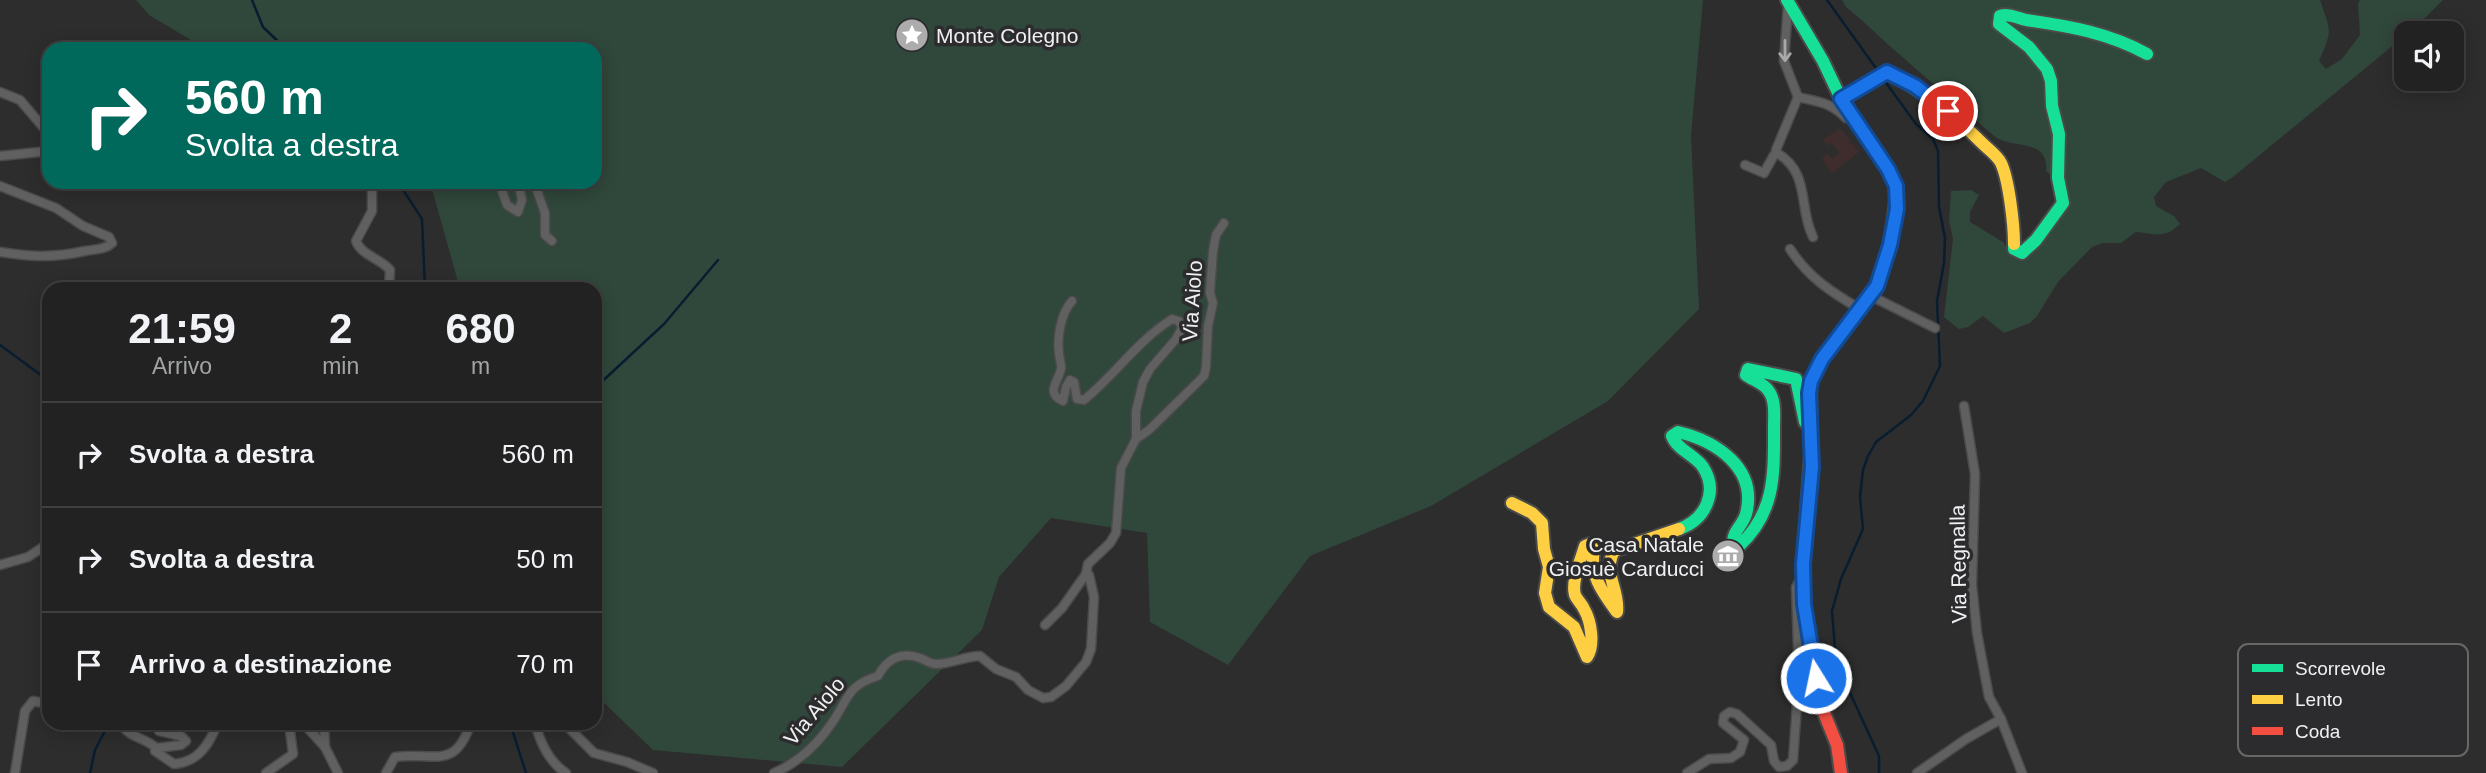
<!DOCTYPE html>
<html lang="it">
<meta charset="utf-8">
<style>
body{margin:0;font-family:Helvetica,sans-serif;background:#2a2a2a;color:#f1f3f6;height:100vh;display:flex;flex-direction:column;font-size:26px;white-space:nowrap}
*{box-sizing:border-box;margin:0}
p{font-size:23px;color:#a2a4a5}
.icon{flex:none;width:38px;height:38px;fill:none;stroke:currentColor;stroke-width:2;stroke-linecap:round;stroke-linejoin:round}
.map{position:relative;flex:1;overflow:hidden}
.panel{position:absolute;left:42px;top:282px;width:560px;height:448px;display:flex;flex-direction:column;background:#222;border-radius:21px;box-shadow:0 4px 18px #0003,0 0 0 2px #3f3f40}
.panel>*{flex:none}
.guide{position:absolute;left:42px;top:42px;width:560px;height:147px;border-radius:21px;box-shadow:0 4px 18px #0003,0 0 0 2px #3f3f40;background:#00695c;color:#fff;overflow:hidden}
.controls{position:absolute;left:2394px;top:21px;display:grid;gap:14px}
.controls a{display:grid;place-items:center;width:70px;height:70px;border-radius:14px;background:#222;box-shadow:0 4px 18px #0003,0 0 0 2px #3f3f40;font-size:35px}
.pin{position:absolute;display:grid;place-items:center;width:60px;height:60px;color:#fff;margin:-30px;border:4px solid #fff;border-radius:50%;box-shadow:0 2px 7px #0007}
.me{position:absolute;width:77px;margin:-38px;rotate:350deg;stroke-linejoin:round;filter:drop-shadow(0 0 5px #0008)}
.turn{display:flex;align-items:center;gap:24px;height:147px;padding:0 28px;font-size:32px}
.turn .icon{width:91px;height:91px;stroke-width:2.5}
.turn b{display:block;font-size:49px;line-height:60px}
.eta{display:flex;justify-content:space-evenly;align-items:center;height:119px;text-align:center}
.eta b{font-size:42px;font-weight:800;line-height:49px}
ul{padding:0;list-style:none}
li{display:flex;align-items:center;gap:21px;height:105px;padding:0 28px;border-top:2px solid #3f3f40}
li div{flex:1}
li b{display:block;font-size:26px}
li em{font-style:normal}
.map>svg:first-child{display:block}
</style>
<div class="map">
<svg width="2486" height="773" viewBox="0 0 2486 773">
<rect width="100%" height="100%" fill="#2d2d2d"/>
<polygon fill="#3f2d2d" points="1840,128 1849,139 1850,144 1852,143 1859,152 1832,173 1822,159 1827,154 1833,159 1839,152 1832,143 1828,146 1823,140"/>
<g fill="#30473b">
<polygon points="136,0 1703,0 1691,136 1699,309 1608,401 1431,506 1310,556 1228,665 1150,622 1147,533 1051,518 999,577 982,630 842,767 653,750 595,694 595,289 460,289 430,182 595,182 595,49 206,49 149,15"/>
<path d="M1842 0H2320C2331 33 2333 28 2319 61L2326 69 2342 59 2360 35 2358 4 2360 0H2443L2419 24 2233 177 2225 182 2201 168 2166 182 2154 197 2156 206 2174 216 2180 224C2164 239 2156 234 2136 232L2121 243H2102L2092 247 2058 282 2037 316 2030 323 2004 333 1983 316 1968 327 1959 329 1944 317 1953 239 1949 220 1951 191 1971 190 1979 195 1970 212V222L2003 242 2014 258 2023 260C2036 250 2076 207 2067 190 2063 183 2052 176 2046 171 2049 137 2012 150 1994 136 1963 108 1930 82 1899 54 1881 39 1865 22 1846 7Z"/>
</g>
<g fill="none" stroke-linecap="round" stroke-linejoin="round">
<g stroke="#091d30" stroke-width="2.5">
<polyline points="252,0 263,27 286,49"/>
<polyline points="1827,0 1878,71"/>
<polyline points="398,182 422,219 425,289"/>
<polyline points="0,345 49,381"/>
<polyline points="595,388 664,324 718,260"/>
<polyline points="510,723 526,773"/>
<polyline points="90,773 95,750 109,723"/>
<polyline points="1879,773 1879,756 1851,695 1835,649 1832,611 1841,579 1863,529 1860,497 1863,470 1868,456 1876,442 1911,415 1923,401 1940,366 1937,301 1944,263 1945,238 1939,207 1938,151 1933,139 1916,124 1884,80"/>
</g>
<defs>
<g id="street">
<path d="M1788 5 1784 61 1798 97 1776 150 1777 153C1811 173 1798 208 1813 237"/>
<polyline points="0,92 20,100 49,134"/>
<path d="M1798 97C1819 102 1830 102 1846 118L1852 116"/>
<polyline points="0,156 49,151"/>
<polyline points="1745,165 1764,173 1774,155 1777,153"/>
<path d="M372 182V211L356 241C362 256 380 258 390 270L389 289"/>
<polyline points="499,182 507,205 518,212 522,200 518,182"/>
<polyline points="534,182 545,213 545,235 552,241"/>
<path d="M0 186 56 208 83 226 109 237 112 243C105 250 95 249 85 251 53 258 32 257 0 252"/>
<path d="M1790 249C1808 277 1831 292 1860 309"/>
<polyline points="1871,296 1935,328"/>
<path d="M1072 301C1061 313 1057 336 1059 353 1059 358 1062 365 1061 369 1058 382 1045 393 1063 401L1066 387 1070 380 1074 382 1077 399 1084 400C1116 374 1136 342 1172 319L1179 321 1182 328 1176 339 1150 369 1143 382 1136 411V439L1121 468 1116 533 1110 543 1088 564 1086 574"/>
<polyline points="1964,406 1975,474 1972,585 1977,633 1989,697 2001,719 2022,773"/>
<polyline points="1136,439 1149,430 1204,376 1206,368 1208,326 1213,303 1210,293 1213,251 1216,235 1224,223"/>
<polyline points="0,565 28,557 49,543"/>
<path d="M121 723C128 738 145 737 156 748"/>
<path d="M172 723 161 728 159 731 181 736 186 741 181 745 156 748 155 751 174 764C199 762 209 744 218 723"/>
<polyline points="303,723 325,747 338,773"/>
<polyline points="324,723 325,747"/>
<path d="M535 723C540 742 549 762 566 773"/>
<polyline points="564,723 594,753 627,762 653,773"/>
<polyline points="15,773 25,711 33,701 49,704"/>
<polyline points="266,773 293,754 289,723"/>
<path d="M386 773 395 757C434 751 454 772 471 723"/>
<path d="M774 773C799 762 819 743 834 720 849 696 849 685 878 676 887 659 901 651 920 658 926 660 930 664 936 664 951 664 965 656 980 656L996 669 1016 677 1028 690 1043 698 1051 697 1066 686 1086 662 1091 649 1094 597 1089 575 1086 574 1062 608 1045 625"/>
<polyline points="1687,773 1709,759 1731,758 1740,752 1744,740 1723,723 1724,716 1730,712 1737,714 1771,745 1774,761 1779,767 1787,766 1793,760 1799,677 1796,587 1800,580 1803,579"/>
<polyline points="1917,773 1966,739 2001,719"/>
</g>
<g id="fast">
<polyline points="1787,0 1823,61 1841,99 1888,169 1896,186 1897,194 1890,245 1877,286 1822,359 1810,381 1811,453"/>
<path d="M2014 244V249L2022 253 2036 240 2063 203 2058 178 2059 134 2052 106 2051 81 2047 69 2029 47 1999 24 2000 16C2009 13 2017 18 2026 20 2069 26 2109 33 2147 54"/>
<path d="M1679 529C1705 520 1719 492 1703 467 1695 455 1677 450 1672 436L1678 432C1716 441 1758 468 1746 514 1743 525 1733 531 1733 542L1739 546C1776 512 1774 473 1774 427 1774 415 1776 400 1768 390 1763 383 1753 380 1746 375L1748 369 1796 379 1805 422 1811 424"/>
</g>
<g id="slow">
<path d="M1841 99 1887 72C1924 91 1953 114 1982 143 1988 149 1998 156 2001 163 2009 180 2014 225 2014 244"/>
<path d="M1512 503 1532 513 1542 523 1544 549 1549 567 1545 593 1549 607 1574 627 1587 657C1595 645 1591 621 1584 609 1582 604 1577 600 1575 595 1571 581 1581 560 1585 546L1590 544 1594 550C1589 575 1603 593 1617 612 1620 590 1602 573 1614 551L1679 529"/>
</g>
<polyline id="jam" points="1811,453 1803,564 1804,604 1820,703 1837,745 1841,773"/>
</defs>
<use href="#street" stroke="#4a4a4a" stroke-width="11"/>
<use href="#fast" stroke="#4a4a4a" stroke-width="16"/>
<use href="#slow" stroke="#4a4a4a" stroke-width="16"/>
<use href="#jam" stroke="#4a4a4a" stroke-width="16"/>
<use href="#street" stroke="#606060" stroke-width="8"/>
<use href="#fast" stroke="#16e098" stroke-width="12"/>
<use href="#slow" stroke="#ffcf43" stroke-width="12"/>
<use href="#jam" stroke="#f24e42" stroke-width="12"/>
</g>
<defs><path id="oneway-shaft" d="M-6 0H5M1.5-3L5.5 0L1.5 3" fill="none" stroke-width="1.6" stroke-linecap="round" stroke-linejoin="round" transform="scale(1.75)"/></defs>
<use stroke="#a8a8a8" href="#oneway-shaft" transform="translate(1785 51) rotate(90)"/>
<g fill="none" stroke-linecap="round" stroke-linejoin="round">
<defs>
<polyline id="route" points="1816,678 1804,604 1803,564 1812,467 1809,393 1811,381 1822,359 1877,286 1890,245 1897,209 1896,186 1888,169 1841,99 1887,72 1915,86 1948,111"/>
</defs>
<use href="#route" stroke="#114b97" stroke-width="18"/>
<use href="#route" stroke="#1a73e8" stroke-width="12"/>
</g>
<defs>
<symbol id="sight-disc" viewBox="-11 -11 22 22"><circle r="9.5" fill="#acacac" stroke="#2c2c2e"/><path d="M0-6L1.8-2.2L6-1.7L2.9 1.2L3.7 5.4L0 3.3L-3.7 5.4L-2.9 1.2L-6-1.7L-1.8-2.2Z" fill="#fff"/></symbol>
<symbol id="museum-disc" viewBox="-11 -11 22 22"><circle r="9.5" fill="#acacac" stroke="#2c2c2e"/><path d="M0-6L6-3V-2H-6V-3ZM-5-1h2V3h-2ZM-1-1h2V3h-2ZM3-1h2V3H3ZM-6 4H6V6H-6Z" fill="#fff"/></symbol>
</defs>
<g fill-rule="evenodd">
<use href="#sight-disc" x="893" y="16" width="38" height="38"/>
<use href="#museum-disc" x="1709" y="537" width="38" height="38"/>
</g>
<g text-anchor="middle" dominant-baseline="central" stroke-width="7" stroke-linejoin="round" paint-order="stroke">
<g font-size="21" fill="#f0f0f1" stroke="#2c2c2e" text-anchor="start">
<text x="936" y="35">Monte Colegno</text>
<text x="1704" y="544" text-anchor="end">Casa Natale<tspan x="1704" dy="24">Giosuè Carducci</tspan></text>
</g>
<g font-size="21" fill="#f0f0f1" stroke="#2c2c2e">
<text transform="translate(1192 301) rotate(-86)">Via Aiolo</text>
<text transform="translate(1958 564) rotate(-91)">Via Regnalla</text>
<text transform="translate(814 711) rotate(-50)">Via Aiolo</text>
</g>
</g>
<rect x="2238" y="644" width="230" height="112" rx="10" fill="#2c2c2e" stroke="#676768" stroke-width="2"/>
<rect x="2252" y="664" width="31" height="8" fill="#16e098"/>
<rect x="2252" y="695" width="31" height="9" fill="#ffcf43"/>
<rect x="2252" y="727" width="31" height="8" fill="#f24e42"/>
<g font-size="19" fill="#f0f0f1">
<text x="2295" y="675">Scorrevole</text>
<text x="2295" y="706">Lento</text>
<text x="2295" y="738">Coda</text>
</g>
</svg>
<div class="controls">
<a><svg class="icon" aria-label="sound" viewBox="0 0 24 24"><path d="M4 9h4l5-4v14l-5-4H4zM17 9q2 3 0 6"/></svg></a>
</div>
<div class="pin" style="left:1948px;top:111px;background:#d93025"><svg class="icon" aria-label="arrive" viewBox="0 0 24 24"><path d="M6 21V4h12l-3 4 3 4H6"/></svg></div>
<svg class="me" style="left:1816px;top:678px" viewBox="-20 -20 40 40"><circle r="17" fill="#1a73e8" stroke="#fff" stroke-width="3"/><path d="M0-11L8 9 0 5-8 9z" fill="#fff"/></svg>
<div class="guide">
<div class="turn"><svg class="icon" aria-label="right" viewBox="0 0 24 24"><path d="M7 20v-9h11M14 6l5 5-5 5"/></svg><div><b>560 m</b>Svolta a destra</div></div>
</div>
<section class="panel">
<div class="eta">
<div><b>21:59</b><p>Arrivo</p></div>
<div><b>2</b><p>min</p></div>
<div><b>680</b><p>m</p></div>
</div>
<ul>
<li><svg class="icon" aria-label="right" viewBox="0 0 24 24"><path d="M7 20v-9h11M14 6l5 5-5 5"/></svg><div><b>Svolta a destra</b></div><em>560 m</em></li>
<li><svg class="icon" aria-label="right" viewBox="0 0 24 24"><path d="M7 20v-9h11M14 6l5 5-5 5"/></svg><div><b>Svolta a destra</b></div><em>50 m</em></li>
<li><svg class="icon" aria-label="arrive" viewBox="0 0 24 24"><path d="M6 21V4h12l-3 4 3 4H6"/></svg><div><b>Arrivo a destinazione</b></div><em>70 m</em></li>
</ul>
</section>
</div>
